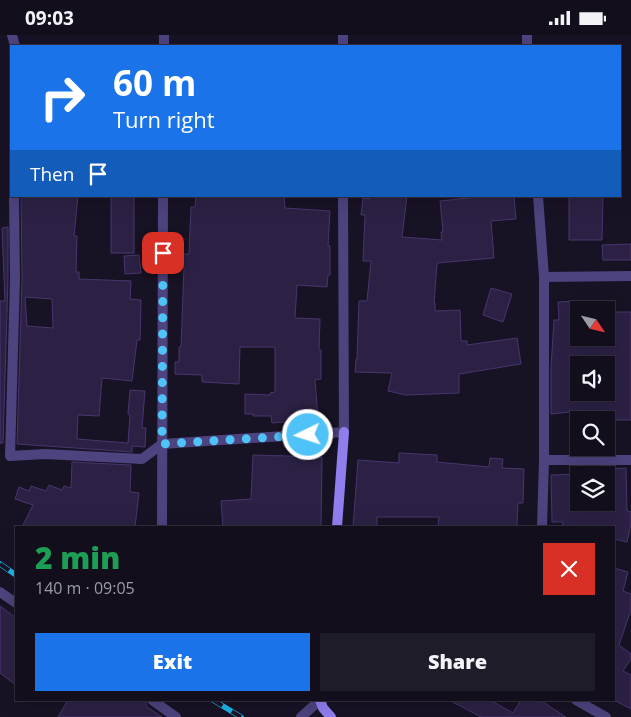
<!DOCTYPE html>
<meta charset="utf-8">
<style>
body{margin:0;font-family:"Open Sans",sans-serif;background:#1f1c29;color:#f1f3f6;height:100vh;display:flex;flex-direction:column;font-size:19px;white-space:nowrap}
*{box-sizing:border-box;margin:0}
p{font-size:16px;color:#9c9ca3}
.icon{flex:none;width:28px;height:28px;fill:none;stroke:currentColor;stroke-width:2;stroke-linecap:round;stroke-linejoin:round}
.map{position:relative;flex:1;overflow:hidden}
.details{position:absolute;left:15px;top:491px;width:600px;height:175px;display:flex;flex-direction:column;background:#120e1c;border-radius:0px;box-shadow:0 5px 20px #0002,0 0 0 1px #312e3b}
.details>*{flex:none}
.top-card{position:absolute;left:10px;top:10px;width:611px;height:152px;border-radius:0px;box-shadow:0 5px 20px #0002,0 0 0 1px #312e3b;background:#1a73e8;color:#fff;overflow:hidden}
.needle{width:32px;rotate:125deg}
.controls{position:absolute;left:570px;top:266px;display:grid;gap:10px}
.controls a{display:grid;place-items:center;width:45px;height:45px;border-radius:0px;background:#120e1c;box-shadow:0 5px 20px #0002,0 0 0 1px #312e3b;font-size:25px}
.pin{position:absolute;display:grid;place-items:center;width:42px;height:42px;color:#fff;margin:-21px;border-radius:10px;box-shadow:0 2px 8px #0006}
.me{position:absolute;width:55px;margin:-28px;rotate:266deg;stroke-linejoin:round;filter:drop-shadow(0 0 4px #0008)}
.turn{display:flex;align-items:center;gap:18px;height:105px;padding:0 20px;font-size:22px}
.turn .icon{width:65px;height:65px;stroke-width:2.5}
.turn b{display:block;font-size:35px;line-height:42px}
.then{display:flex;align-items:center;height:48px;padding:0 20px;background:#0003;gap:10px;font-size:19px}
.round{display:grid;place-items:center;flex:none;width:52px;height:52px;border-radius:0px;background:#1f1c29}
.overview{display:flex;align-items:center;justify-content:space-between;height:85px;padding:0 20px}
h1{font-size:30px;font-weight:800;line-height:38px;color:#1e9e55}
.button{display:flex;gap:10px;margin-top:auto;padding:10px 20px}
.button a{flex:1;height:58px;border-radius:0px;background:#1a73e8;color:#fff;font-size:20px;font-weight:800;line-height:58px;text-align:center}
.button a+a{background:#1f1c29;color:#f1f3f6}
.status{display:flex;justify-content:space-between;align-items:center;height:35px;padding:0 25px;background:#120e1c;direction:ltr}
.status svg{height:14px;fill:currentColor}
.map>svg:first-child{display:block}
</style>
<div class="status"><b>09:03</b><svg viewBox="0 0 49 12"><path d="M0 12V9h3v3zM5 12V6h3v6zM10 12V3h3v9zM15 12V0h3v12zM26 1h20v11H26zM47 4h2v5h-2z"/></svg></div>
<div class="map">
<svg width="631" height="682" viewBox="0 0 631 682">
<rect width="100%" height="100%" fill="#181225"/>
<g fill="#2c2144" stroke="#48366d" fill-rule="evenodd">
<path d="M21 161H78L74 201H77L76 237H79V244L131 246 130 264 141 265 140 305H137L132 346 102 343 99 381 78 380 77 404 128 408 130 380 128 379 130 355 145 356 142 393H146L145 412 132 411V417L17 409 22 244ZM25 262 52 264 53 293 27 291Z"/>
<rect x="111" y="161" width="23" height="57"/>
<polygon points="196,161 284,161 285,173 330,176 328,211 330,211 330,240 328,240 327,252 297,250 295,283 320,284 319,315 321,315 321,344 315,345 318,384 272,388 271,381 253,381 253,379 245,379 245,359 270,360 270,358 275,357 275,312 240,312 239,349 202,347 202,340 175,339 175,327 179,327 179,312 181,312 184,232 182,232 182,219 189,219 191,172 195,172"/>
<polygon points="369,161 407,161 402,202 442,205 441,197 443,197 440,166 487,161 514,161 516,184 491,186 494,223 437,228 434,268 435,268 435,276 460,275 461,306 467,306 467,310 517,303 521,329 459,339 459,358 406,360 388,356 392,338 355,337 356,324 357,324 359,266 367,266 371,226 363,226 365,180 361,180 363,163 369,164"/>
<polygon points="569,161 603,161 602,205 569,205"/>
<polygon points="8,192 8,244 3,408 0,408 0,266 5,266 2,193"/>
<polygon points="631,209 631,225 603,225 602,210"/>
<polygon points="139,220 141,238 125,239 124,221"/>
<polygon points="491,253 512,259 503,287 483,280"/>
<path d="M579 266V302H606V277H631V385H578V379H570V377L551 379V332L554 285H559L558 267ZM606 329V358H579V330Z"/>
<polygon points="399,418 437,420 437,427 489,432 490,423 503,424 502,433 524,434 523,468 518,468 517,492 438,492 439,482 377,482 377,492 353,492 358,425 399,428"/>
<polygon points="253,420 322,422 321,492 223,492 221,466 251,464"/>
<polygon points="72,427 131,430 130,457 139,458 135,492 22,492 33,470 15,464 19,452 29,456 31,451 46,456 49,450 62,455 64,451 71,453"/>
<polygon points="626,433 627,476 631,477 631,489 627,507 614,504 614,492 562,492 563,487 552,487 551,440 579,439 579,472 606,474 606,434"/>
<polygon points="614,533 628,537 623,556 631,559 631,575 619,610 631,619 631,624 623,636 631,640 631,674 614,665"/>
<polygon points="0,571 16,583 16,650 0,638"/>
<polygon points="68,665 145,665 147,672 162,682 58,682"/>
<polygon points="449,665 490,665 513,678 521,665 540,665 566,682 481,682"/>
</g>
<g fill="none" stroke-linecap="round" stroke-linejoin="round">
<g stroke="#4d437e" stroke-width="10">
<polyline points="12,0 15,11"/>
<polyline points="343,0 343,11"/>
<polyline points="527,0 527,11"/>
<polyline points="164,11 164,0"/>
<polyline points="14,161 15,244 10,421 45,419 142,424 162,409 344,397 343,161"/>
<polyline points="538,161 544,242 544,425 542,492"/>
<polyline points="544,242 631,241"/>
<polyline points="544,425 631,425"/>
<polyline points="162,492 163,161"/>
<polyline points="576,665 606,682"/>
<polyline points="301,682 320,665"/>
</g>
<g stroke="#4d437e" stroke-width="10">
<polyline points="0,557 16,568"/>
<polyline points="152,665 176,682"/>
</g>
<g stroke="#907eef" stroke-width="10">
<polyline points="337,492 344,397"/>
<polyline points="320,665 323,673 331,682"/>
</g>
<defs>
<g id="rail">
<polyline points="0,529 16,540"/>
<polyline points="213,665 241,682"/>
</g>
</defs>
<use href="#rail" stroke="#1eb4e3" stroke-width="5.5"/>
<use href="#rail" stroke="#181225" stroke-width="4" stroke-dasharray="11" stroke-linecap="butt"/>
</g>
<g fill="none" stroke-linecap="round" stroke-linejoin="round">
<polyline stroke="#4fc3f7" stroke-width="9" stroke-dasharray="0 16.2" points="163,218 162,409 308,400"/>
</g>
</svg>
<div class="controls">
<a><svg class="needle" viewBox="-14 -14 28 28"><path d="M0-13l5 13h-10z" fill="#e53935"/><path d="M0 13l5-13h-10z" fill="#9c9ca3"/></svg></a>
<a><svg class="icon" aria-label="sound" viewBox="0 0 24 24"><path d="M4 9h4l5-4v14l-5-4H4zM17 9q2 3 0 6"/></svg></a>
<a><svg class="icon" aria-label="search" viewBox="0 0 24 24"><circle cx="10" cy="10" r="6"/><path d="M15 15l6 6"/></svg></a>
<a><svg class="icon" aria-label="layers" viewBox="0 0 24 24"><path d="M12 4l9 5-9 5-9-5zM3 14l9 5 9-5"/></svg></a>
</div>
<div class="pin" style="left:163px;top:218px;background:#d93025"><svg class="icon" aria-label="arrive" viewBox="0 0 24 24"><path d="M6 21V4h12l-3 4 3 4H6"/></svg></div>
<svg class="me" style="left:308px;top:400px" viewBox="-20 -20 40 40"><circle r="17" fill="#4fc3f7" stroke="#fff" stroke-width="3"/><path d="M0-11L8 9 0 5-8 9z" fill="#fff"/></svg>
<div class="top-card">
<div class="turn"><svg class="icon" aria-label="right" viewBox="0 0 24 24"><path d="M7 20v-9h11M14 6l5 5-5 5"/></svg><div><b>60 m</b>Turn right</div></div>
<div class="then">Then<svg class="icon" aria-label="arrive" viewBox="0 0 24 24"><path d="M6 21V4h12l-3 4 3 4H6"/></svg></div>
</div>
<section class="details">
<div class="overview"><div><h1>2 min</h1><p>140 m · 09:05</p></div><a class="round" style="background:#d93025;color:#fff"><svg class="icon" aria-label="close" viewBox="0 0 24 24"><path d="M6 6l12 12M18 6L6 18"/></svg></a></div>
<div class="button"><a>Exit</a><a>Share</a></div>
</section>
</div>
